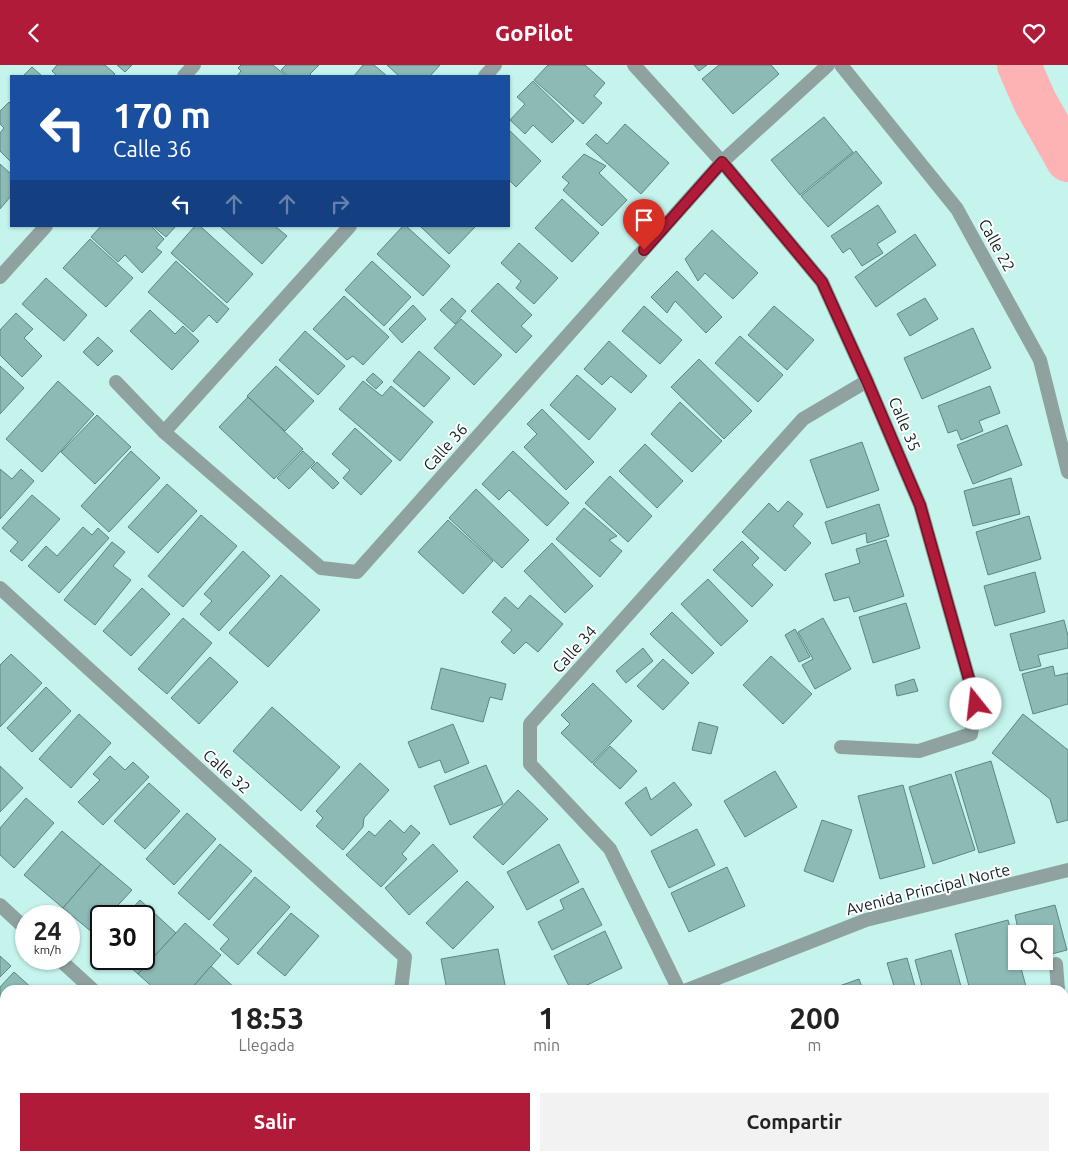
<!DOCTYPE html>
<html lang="es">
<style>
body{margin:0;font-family:Ubuntu,sans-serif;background:#f2f2f2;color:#222;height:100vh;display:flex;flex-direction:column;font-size:19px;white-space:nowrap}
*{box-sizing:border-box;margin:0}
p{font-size:16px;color:#767676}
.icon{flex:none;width:28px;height:28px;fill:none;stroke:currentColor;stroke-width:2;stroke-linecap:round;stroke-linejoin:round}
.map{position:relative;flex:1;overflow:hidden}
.sheet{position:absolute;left:0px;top:920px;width:1069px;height:176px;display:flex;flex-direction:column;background:#fff;border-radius:15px 15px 0 0;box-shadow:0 1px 4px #0004}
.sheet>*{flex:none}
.banner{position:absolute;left:10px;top:10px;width:500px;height:152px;border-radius:0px;box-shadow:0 1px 4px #0004;background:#1a4fa0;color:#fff;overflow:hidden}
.tools{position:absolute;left:1008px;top:860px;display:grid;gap:10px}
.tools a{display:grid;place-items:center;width:45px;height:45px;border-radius:0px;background:#fff;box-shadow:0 1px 4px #0004;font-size:25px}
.speed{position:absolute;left:15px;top:840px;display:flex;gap:10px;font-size:25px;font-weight:700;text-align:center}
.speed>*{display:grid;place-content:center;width:65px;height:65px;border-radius:50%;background:#fff;box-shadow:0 1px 4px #0004;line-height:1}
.speed small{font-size:12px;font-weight:400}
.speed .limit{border:2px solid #111;border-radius:8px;background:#fff;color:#111}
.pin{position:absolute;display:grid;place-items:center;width:42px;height:42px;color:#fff;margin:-51px -21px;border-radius:50% 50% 50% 0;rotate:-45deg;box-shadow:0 0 5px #0007}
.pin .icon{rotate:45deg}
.me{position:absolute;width:55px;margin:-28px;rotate:344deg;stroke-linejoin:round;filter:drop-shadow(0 0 4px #0008)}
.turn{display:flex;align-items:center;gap:18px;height:105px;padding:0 20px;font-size:22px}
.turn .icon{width:65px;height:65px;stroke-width:2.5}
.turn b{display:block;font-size:35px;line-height:42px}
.lanes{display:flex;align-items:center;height:48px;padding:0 20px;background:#0003;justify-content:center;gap:25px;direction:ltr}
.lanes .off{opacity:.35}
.eta{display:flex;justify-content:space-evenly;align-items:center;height:85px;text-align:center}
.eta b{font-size:30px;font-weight:700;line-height:35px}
.action{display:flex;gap:10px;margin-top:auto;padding:10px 20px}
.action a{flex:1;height:58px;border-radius:0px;background:#af1b39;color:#fff;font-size:20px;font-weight:700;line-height:58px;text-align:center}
.action a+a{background:#f2f2f2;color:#222}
header{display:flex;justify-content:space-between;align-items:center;height:65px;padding:0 20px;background:#af1b39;color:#fff;font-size:22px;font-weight:700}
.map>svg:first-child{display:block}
</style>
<header><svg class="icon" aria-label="back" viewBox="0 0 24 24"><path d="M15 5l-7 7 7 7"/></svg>GoPilot<svg class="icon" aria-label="heart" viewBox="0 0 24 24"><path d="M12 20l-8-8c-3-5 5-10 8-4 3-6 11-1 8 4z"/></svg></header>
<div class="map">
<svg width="1068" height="1096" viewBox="0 0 1068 1096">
<rect width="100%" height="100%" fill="#c5f4ed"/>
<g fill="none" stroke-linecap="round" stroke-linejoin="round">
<polyline stroke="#fdb2b4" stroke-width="44" points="1019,0 1035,37 1068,95"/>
</g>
<g fill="#8cbab4" stroke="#5b8782">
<polygon points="57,0 105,0 115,9 113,11 57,11 52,6"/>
<polygon points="117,0 132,0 125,7"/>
<polygon points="241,0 273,0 286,11 237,11 241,6 238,3"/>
<polygon points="286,0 319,0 310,9 312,11 288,11 281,5"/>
<polygon points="363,0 374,0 387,11 354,11"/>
<polygon points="387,0 440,0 430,11 399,11"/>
<polygon points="548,0 585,0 605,18 594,31 602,38 583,59 534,15"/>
<polygon points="694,0 707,0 699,6"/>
<polygon points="719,0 771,0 779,9 733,49 702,14"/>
<polygon points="32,2 42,11 23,11"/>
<polygon points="533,16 574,56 552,78 533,60 525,69 510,55 525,39 517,32"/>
<polygon points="9,37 11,40 11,97 0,86 0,68 4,63 0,59 0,46"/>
<polygon points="824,52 853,87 800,130 771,95"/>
<polygon points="625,59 669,98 641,129 586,79 596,69 607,79"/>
<polygon points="509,65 541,96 516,122 509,115"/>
<polygon points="856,86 882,118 828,162 801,131"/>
<polygon points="584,89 606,101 599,108 627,135 602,161 563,125 569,118 562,112"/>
<polygon points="0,99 11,109 11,131 0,144"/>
<polygon points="562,134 599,168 572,197 535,163"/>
<polygon points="878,140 896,167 877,179 883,188 862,201 850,183 843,188 831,171"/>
<polygon points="101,161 151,161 164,174 156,183 162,187 142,208 125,190 118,197 91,172"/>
<polygon points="153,161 176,161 166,172"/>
<polygon points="195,161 200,161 253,209 227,238 171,188"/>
<polygon points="220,161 275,161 287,171 262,199"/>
<polygon points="403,161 406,161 450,201 423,231 377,189"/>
<polygon points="420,161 475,161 475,162 449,189"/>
<polygon points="712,165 758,208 733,234 705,208 698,216 685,194"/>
<polygon points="915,169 936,200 876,242 855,212"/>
<polygon points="90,174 133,213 106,242 63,203"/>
<polygon points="519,178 558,213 534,239 516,223 521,216 501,198"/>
<polygon points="176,196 229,244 217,258 209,250 193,267 148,227"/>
<polygon points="372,196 411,232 384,261 345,225"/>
<polygon points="677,206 722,252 706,268 675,236 667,248 651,232"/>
<polygon points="46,213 87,250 64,276 22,239"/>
<polygon points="498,218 532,250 521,261 532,271 516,288 471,246"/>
<polygon points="344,231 389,272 363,300 353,291 347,295 313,264"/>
<polygon points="452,233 466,246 455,259 440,245"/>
<polygon points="925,233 938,254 910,271 897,249"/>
<polygon points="413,240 426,254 402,278 389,264"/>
<polygon points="644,241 682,275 660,299 622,266"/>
<polygon points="774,241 814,275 787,305 748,270"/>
<polygon points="150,245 175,269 183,261 199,276 172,305 130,266"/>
<polygon points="16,248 33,264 24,273 42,291 22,312 0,290 0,265"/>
<polygon points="461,254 502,290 474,320 434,283"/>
<polygon points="973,263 991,303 922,334 904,293"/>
<polygon points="305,266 345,301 318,330 279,295"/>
<polygon points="740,271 783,310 758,337 715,298"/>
<polygon points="98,272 113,286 98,301 83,287"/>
<polygon points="609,276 647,311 631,328 611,311 602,320 584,304"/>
<polygon points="419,286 450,313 424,342 393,316"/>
<polygon points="699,294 752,346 724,374 671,322"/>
<polygon points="0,301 24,323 0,349"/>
<polygon points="276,301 314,336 285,366 247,331"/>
<polygon points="373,308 383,317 376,324 366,315"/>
<polygon points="577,310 616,344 589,375 550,340"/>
<polygon points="58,316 94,349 42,407 6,374"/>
<polygon points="363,316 382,331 391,321 433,357 400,396 339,344"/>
<polygon points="990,321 1000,348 979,356 983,366 961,375 957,365 948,368 938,341"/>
<polygon points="248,332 303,384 274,414 219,362"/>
<polygon points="680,337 722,376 692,407 651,369"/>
<polygon points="542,344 594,397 566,425 524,382 537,369 527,359"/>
<polygon points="97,350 131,382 95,419 61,387"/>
<polygon points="1007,360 1022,400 973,419 957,380"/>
<polygon points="355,363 392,396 361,430 343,413 350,405 332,389"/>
<polygon points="862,377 879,425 827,443 810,395"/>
<polygon points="645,379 683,416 657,443 619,406"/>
<polygon points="131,386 160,413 109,467 81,441"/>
<polygon points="303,386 315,397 289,424 277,413"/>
<polygon points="513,386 569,438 547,461 509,425 499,435 482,419"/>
<polygon points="317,397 339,418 333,424 311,403"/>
<polygon points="0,404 12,414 21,404 34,416 0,454"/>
<polygon points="610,411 652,451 628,477 585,438"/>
<polygon points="1011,413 1020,449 973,461 964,426"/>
<polygon points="167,419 197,446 158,488 128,462"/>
<polygon points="476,424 529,475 502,503 449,453"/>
<polygon points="32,430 60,454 22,496 10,486 18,477 2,463"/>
<polygon points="788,436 803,449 793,461 811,478 785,506 742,467 769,438 778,447"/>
<polygon points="879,439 889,471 867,478 866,468 832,479 825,457"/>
<polygon points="584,443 617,471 609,475 622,486 600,512 556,474"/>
<polygon points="201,450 237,481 183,542 148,511"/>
<polygon points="1029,451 1041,494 988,510 976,467"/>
<polygon points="448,455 493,496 463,529 418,487"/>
<polygon points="83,462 92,470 98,463 109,473 59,528 28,501 46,481 57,491"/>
<polygon points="886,475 904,531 854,547 849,532 834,536 825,509 860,498 856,484"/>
<polygon points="742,476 759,493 752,500 773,520 752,542 713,505"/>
<polygon points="112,477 125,487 113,501 131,515 95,560 64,535"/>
<polygon points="552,478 593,521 565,548 524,506"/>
<polygon points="243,486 270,511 219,566 200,549 212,536 204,529"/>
<polygon points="1035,507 1045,547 995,561 984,521"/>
<polygon points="281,510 320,545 268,602 229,568"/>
<polygon points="708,514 748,556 721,581 681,539"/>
<polygon points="142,523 170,549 131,591 103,566"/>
<polygon points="530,530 563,559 538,587 526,577 514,589 501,577 512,565 492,547 505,532 518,544"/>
<polygon points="906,538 920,583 873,598 859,552"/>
<polygon points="672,547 714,588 692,609 650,569"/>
<polygon points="183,553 212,578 167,629 138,604"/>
<polygon points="823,553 851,604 815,624 802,600 813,594 798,567"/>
<polygon points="1064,555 1068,571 1068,583 1038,590 1041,601 1020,606 1010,569"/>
<polygon points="795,564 810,592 799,597 785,570"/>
<polygon points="643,583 653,596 626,618 616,606"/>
<polygon points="11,589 42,618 0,662 0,600"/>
<polygon points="771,591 812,629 783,659 743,620"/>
<polygon points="210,592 238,617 199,659 171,633"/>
<polygon points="663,594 689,618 663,645 637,621"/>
<polygon points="1053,601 1055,611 1068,608 1068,639 1033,649 1022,609"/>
<polygon points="441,603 506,619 502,635 490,632 483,657 431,644"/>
<polygon points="914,614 918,626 897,631 895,620"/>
<polygon points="593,618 632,656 592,698 561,668 570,659 561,650"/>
<polygon points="46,622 71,646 32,687 7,663"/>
<polygon points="272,642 340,702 301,746 233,686"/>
<polygon points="79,649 111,678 71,723 39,694"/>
<polygon points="1023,649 1068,685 1068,755 1057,758 1050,734 992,688"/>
<polygon points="699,657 718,662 711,689 692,685"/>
<polygon points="453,659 469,698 445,708 440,695 419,703 408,677"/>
<polygon points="610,681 637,706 620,724 593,699"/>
<polygon points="110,691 125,705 133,697 149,712 103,760 78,737 100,715 93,709"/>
<polygon points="991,696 1015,778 979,788 955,707"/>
<polygon points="360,698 389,725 364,753 363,762 343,785 316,761 323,753 316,746"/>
<polygon points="486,700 503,739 450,760 434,721"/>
<polygon points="0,701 23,723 0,747"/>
<polygon points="775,706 797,742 745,772 724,736"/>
<polygon points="951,709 975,785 933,799 909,722"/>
<polygon points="674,717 692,740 651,771 625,738 646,722 651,735"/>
<polygon points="149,718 180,746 145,784 114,756"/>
<polygon points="903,720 925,802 880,814 858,731"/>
<polygon points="518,725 548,754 503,800 473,772"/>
<polygon points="26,733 54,758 14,803 0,790 0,763"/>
<polygon points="187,748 216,774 174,820 146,794"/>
<polygon points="390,755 404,768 411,760 420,768 402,789 407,794 381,822 346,790 369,766 375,771"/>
<polygon points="822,755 852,765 833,817 804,806"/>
<polygon points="697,764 715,800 669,823 651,786"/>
<polygon points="62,766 101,799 63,843 24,810"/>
<polygon points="220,779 252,806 209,855 178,828"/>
<polygon points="433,779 458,806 409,850 385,823"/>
<polygon points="559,779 579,817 527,845 507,807"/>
<polygon points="101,799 132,825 108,851 101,851 101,859 93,868 63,843"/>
<polygon points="727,802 745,841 689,867 671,828"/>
<polygon points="255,812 290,842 238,900 220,884 229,874 213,860"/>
<polygon points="467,816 494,842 453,884 426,858"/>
<polygon points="583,823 602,860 552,885 538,857 564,844 560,835"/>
<polygon points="140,835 176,868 138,909 121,894 144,894 144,851 125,851"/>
<polygon points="1055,840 1067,885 1044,891 1044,869 1019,869 1015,850"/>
<polygon points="291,848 319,871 285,911 257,888"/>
<polygon points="1008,855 1016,886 1016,896 1019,896 1027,925 970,925 955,869"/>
<polygon points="185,858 221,890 190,925 156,925 138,909"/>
<polygon points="605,866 622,903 577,925 571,925 554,891"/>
<polygon points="498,884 506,925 447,925 441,894"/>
<polygon points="951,885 962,925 923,925 915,895"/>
<polygon points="0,891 11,901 0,912"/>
<polygon points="907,893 916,925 879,925 894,921 887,898"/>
<polygon points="211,901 237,925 190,925"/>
<polygon points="14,907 34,925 5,925 5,968 0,963 0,922"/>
<polygon points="859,914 863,925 828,925"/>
<polygon points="0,1004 5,1008 5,1044 0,1050"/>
<polygon points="1065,1056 1068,1068 1068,1084 1064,1085"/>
<polygon points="5,1058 5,1091 29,1091 24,1096 0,1096 0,1063"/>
<polygon points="42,1091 91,1091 87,1096 38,1096"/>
<polygon points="109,1091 157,1091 152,1096 114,1096"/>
<polygon points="303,1091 385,1091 388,1094 386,1096 308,1096"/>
<polygon points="529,1091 577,1091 581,1096 532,1096"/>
<polygon points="591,1091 636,1091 628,1096 594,1096"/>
<polygon points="775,1091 813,1091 815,1096 774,1096 772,1093"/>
<polygon points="824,1091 864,1091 866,1096 826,1096"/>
<polygon points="873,1091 916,1091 918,1096 875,1096"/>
<polygon points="926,1091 945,1091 930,1096 927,1096"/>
</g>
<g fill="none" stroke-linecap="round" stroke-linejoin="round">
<g stroke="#8fa2a0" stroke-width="14">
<polyline points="634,0 722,97 822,217 867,316 920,440 976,639 971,669 919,686 841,682"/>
<polyline points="841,0 957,144 1040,295 1068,407"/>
<polyline points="184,11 194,0"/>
<polyline points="485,11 495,0"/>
<polyline points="0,212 46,161"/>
<polyline points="116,317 164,367 321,503 357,507 722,97 828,0"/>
<polyline points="164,367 350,161"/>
<polyline points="0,523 405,892 401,925"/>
<polyline points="0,840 26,864"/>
<polyline points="59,894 93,925"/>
<polyline points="1056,899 1058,925"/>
<polyline points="679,925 610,784 530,699 530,659 803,354 867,316"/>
<polyline points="1064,974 1068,988"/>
<polyline points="272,1091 276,1096"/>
<polyline points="214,1096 218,1091"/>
<polyline points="709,1096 717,1091"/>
</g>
<g stroke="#8fa2a0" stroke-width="14">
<polyline points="687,925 866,855 1068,805"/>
<polyline points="436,1096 442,1091"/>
</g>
</g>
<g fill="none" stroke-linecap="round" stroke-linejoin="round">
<defs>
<polyline id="route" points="644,185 722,97 822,217 867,316 920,440 976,639"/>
</defs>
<use href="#route" stroke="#721225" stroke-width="12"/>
<use href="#route" stroke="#af1b39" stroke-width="9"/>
</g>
<g text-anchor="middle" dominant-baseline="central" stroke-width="4" stroke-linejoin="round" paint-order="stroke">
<g font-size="16" fill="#0f211f" stroke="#fff">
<text transform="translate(997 180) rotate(61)">Calle 22</text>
<text transform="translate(905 359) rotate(67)">Calle 35</text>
<text transform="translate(445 382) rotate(-48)">Calle 36</text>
<text transform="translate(574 584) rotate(-48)">Calle 34</text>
<text transform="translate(227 706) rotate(42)">Calle 32</text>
<text transform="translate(928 824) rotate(-14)">Avenida Principal Norte</text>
</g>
</g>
</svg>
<div class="tools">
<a><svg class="icon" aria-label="search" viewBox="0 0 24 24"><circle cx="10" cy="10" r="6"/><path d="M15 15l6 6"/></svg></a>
</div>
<div class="speed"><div>24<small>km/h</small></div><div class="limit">30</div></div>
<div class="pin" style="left:644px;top:185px;background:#d93025"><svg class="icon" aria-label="arrive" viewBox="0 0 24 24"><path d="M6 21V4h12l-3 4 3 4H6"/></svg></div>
<svg class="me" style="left:976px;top:639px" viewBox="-20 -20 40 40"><circle r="19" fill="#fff"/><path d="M0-13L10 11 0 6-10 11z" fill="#af1b39"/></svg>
<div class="banner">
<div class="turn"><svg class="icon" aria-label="left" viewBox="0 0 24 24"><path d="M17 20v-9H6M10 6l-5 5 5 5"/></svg><div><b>170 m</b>Calle 36</div></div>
<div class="lanes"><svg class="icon" aria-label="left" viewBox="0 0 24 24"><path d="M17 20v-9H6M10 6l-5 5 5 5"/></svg><svg class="icon off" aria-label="ahead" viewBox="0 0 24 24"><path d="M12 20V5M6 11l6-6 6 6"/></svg><svg class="icon off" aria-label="ahead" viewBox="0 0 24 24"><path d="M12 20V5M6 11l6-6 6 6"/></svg><svg class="icon off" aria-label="right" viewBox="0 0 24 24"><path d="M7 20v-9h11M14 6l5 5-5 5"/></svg></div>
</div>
<section class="sheet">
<div class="eta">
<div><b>18:53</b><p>Llegada</p></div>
<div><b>1</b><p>min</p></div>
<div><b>200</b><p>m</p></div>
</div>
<div class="action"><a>Salir</a><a>Compartir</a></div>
</section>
</div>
